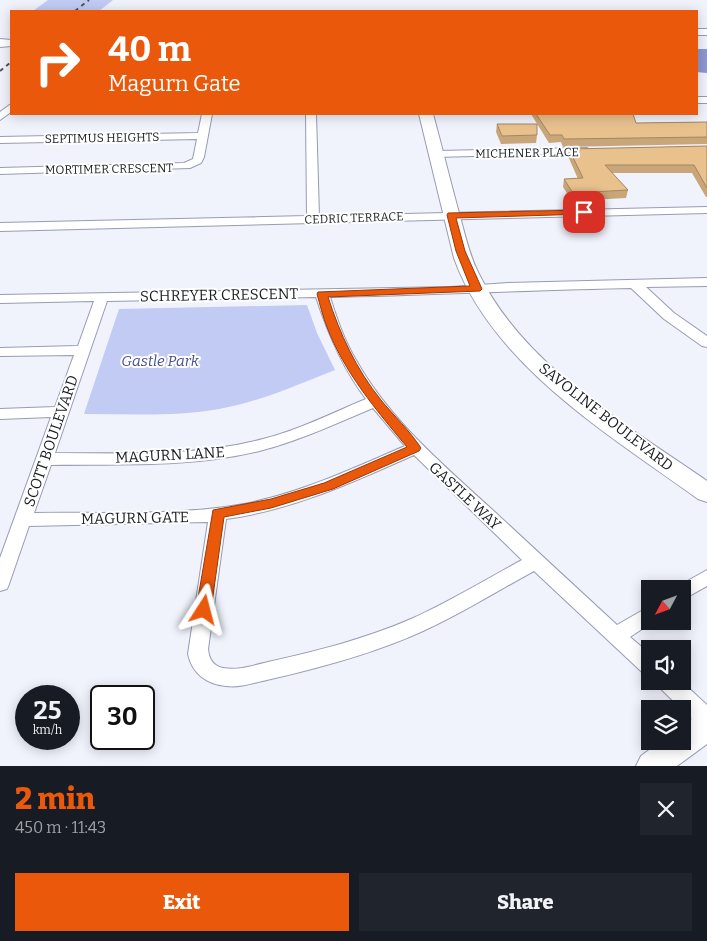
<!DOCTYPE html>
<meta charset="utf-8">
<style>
body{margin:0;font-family:Bitter,serif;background:#20242c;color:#f1f3f6;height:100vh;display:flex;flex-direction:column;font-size:19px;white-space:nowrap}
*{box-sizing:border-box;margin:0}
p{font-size:16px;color:#9ea1a6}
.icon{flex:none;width:28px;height:28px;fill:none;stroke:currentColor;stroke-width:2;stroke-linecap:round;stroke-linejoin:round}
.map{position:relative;height:766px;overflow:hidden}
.drawer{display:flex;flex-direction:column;background:#171b24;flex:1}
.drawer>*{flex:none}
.hud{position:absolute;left:10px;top:10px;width:688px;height:105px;border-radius:0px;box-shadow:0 2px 12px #0003;background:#ea580c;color:#fff;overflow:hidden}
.needle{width:32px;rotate:229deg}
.buttons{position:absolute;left:641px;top:580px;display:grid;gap:10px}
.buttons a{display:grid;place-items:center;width:50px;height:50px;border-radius:0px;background:#171b24;box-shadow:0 2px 12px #0003;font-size:25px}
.speed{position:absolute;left:15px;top:685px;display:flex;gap:10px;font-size:25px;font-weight:700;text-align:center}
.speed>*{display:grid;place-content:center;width:65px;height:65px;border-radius:50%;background:#171b24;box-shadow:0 2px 12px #0003;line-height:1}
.speed small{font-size:12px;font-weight:400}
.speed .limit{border:2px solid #111;border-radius:8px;background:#fff;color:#111}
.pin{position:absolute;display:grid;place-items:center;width:42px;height:42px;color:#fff;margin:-21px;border-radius:10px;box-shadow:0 2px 8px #0006}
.me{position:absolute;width:55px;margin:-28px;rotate:9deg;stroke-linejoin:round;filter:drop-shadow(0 0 4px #0008)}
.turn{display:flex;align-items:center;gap:18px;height:105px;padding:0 15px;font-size:22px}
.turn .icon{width:65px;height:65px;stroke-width:2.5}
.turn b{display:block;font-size:35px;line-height:42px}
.round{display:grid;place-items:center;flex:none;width:52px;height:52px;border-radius:0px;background:#20242c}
.summary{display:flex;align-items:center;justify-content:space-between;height:85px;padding:0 15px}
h1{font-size:30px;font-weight:800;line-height:38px;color:#ea580c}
.primary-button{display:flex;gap:10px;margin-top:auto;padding:10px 15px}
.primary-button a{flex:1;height:58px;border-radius:0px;background:#ea580c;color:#fff;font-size:20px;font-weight:800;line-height:58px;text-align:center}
.primary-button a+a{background:#20242c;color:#f1f3f6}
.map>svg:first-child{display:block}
</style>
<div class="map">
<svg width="707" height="766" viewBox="0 0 707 766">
<rect width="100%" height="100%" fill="#f0f2fc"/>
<g fill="#c2cbf3">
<polygon points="48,0 113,0 99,11 33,11"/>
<path d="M307 305 317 333 335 370C297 385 259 402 219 409 175 417 129 414 84 414L119 309Z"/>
</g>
<polygon fill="#8d98ce" points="696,49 707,49 707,73 696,72"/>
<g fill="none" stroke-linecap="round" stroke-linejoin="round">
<defs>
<g id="street">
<rect x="696" y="97" width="11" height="6"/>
<polygon points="11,104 11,112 0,120 0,112"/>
<polygon points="202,114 212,114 204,157 201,163 190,168 0,174 0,168 184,163 193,159 197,139 0,143 0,137 198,133"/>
<polygon points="306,114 316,114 319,216 707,207 707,213 0,231 0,223 307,216"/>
<polygon points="587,148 592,151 591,153 436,157 431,154 436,151"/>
<path d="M707 278V286L646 287 674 313 707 336V347L702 346 664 319 631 288C531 290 430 295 330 297 337 319 344 340 356 360 390 421 446 467 497 514 537 551 577 588 617 625L650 606V621H654L630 637 650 654V676L643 673 534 571C497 591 461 614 423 631 375 653 323 667 271 679 256 682 241 688 226 686 206 684 192 673 188 654L208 522 29 526 9 584 7 589 0 591V558L51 417 0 419V409L55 407 74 355 0 356V348L78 346 94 301 0 303V295L451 287 508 283ZM316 297C328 334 343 369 366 399 332 413 299 430 263 439 195 457 124 453 55 453L107 301ZM373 408 405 446C351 469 297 495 238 505 171 516 101 512 34 513L51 465C121 464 194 468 263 450 301 440 337 423 373 408ZM414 455 522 560C485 580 449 602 411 619 365 639 317 651 268 662 254 665 238 671 223 668 213 666 209 659 208 649L226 519C293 510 353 482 414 455Z"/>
<polygon points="707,570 707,586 682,600 682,589 675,588"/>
<polygon points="656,681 681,681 707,705 707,729 699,726 659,687"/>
</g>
<g id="secondary">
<rect x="696" y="29" width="11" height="6"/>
<polygon points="0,39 11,40 11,46 0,47"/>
<path d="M419 114H433C442 147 450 180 459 213 465 234 469 255 479 274 523 365 626 425 707 481V502L698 499C611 436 492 365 454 258Z"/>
<polygon points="707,712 707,744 677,766 636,766 641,756 661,741 682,741 682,726 696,716"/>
</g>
</defs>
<use href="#street" stroke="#979cb3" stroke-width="2"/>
<use href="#secondary" stroke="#979cb3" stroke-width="2"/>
<use href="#street" fill="#fff" fill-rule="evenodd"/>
<use href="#secondary" fill="#fff" fill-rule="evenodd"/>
<g stroke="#52545d" stroke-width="2" stroke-dasharray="4 4" stroke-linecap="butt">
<polyline points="75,11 89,0"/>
<polyline points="0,71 11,62"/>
</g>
</g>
<g fill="#c8a679">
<polygon points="531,114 633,114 636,123 707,122 707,144 563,147 561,142 549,143"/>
<polygon points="497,124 537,135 536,143 501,144 496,132"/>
<polygon points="707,146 707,197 706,197 692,173 612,173 628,190 626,198 572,201 563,187 564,179 578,179 568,156 569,149"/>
</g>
<g fill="#e8c18d" stroke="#a28763">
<polygon points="536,114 633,114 636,123 707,122 707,137 564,139 562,135 550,135"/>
<polygon points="497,124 537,124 537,135 502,136"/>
<polygon points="707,146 707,188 694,165 605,165 628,190 573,193 564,179 583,178 569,149"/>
</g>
<path fill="#ea580c" stroke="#983908" d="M584 210 588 212 587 214 456 218 465 251 482 289 480 291 328 297C340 334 356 369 381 400 394 416 410 431 421 448L419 451 333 489 271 508 224 517 211 610 209 614 204 616 199 614 196 610 213 510 271 499 324 483 407 447C376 410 344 372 327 327 323 317 320 305 317 294L318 292 470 286 456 251 447 215 448 213Z"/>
<g text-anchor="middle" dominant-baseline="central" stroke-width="4" stroke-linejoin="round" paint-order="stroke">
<g font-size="12" fill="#1a1c25" stroke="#fff">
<text transform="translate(102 138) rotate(-1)">SEPTIMUS HEIGHTS</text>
<text transform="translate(527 153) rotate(-1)">MICHENER PLACE</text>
<text transform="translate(109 169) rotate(-1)">MORTIMER CRESCENT</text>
<text transform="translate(354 218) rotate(-2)">CEDRIC TERRACE</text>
</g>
<g font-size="15" fill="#1a1c25" stroke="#fff">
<text transform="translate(219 295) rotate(-1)">SCHREYER CRESCENT</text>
<text transform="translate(606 417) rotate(38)">SAVOLINE BOULEVARD</text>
<text transform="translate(51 441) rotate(-71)">SCOTT BOULEVARD</text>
<text transform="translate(170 455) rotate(-3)">MAGURN LANE</text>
<text transform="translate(465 496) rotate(43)">GASTLE WAY</text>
<text transform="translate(135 518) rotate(-1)">MAGURN GATE</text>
</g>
<g font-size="15" font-style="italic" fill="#474f93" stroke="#fff">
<text x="160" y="361">Gastle Park</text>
</g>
</g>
</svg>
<div class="buttons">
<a><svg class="needle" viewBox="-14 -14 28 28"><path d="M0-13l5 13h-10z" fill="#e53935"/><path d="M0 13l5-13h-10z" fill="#9ea1a6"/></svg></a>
<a><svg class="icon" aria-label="sound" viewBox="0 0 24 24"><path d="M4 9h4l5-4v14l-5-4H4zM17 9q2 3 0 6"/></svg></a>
<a><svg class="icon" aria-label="layers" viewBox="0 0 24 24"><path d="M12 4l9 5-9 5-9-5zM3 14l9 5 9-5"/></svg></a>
</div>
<div class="speed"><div>25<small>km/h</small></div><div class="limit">30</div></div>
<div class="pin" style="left:584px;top:212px;background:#d93025"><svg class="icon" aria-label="arrive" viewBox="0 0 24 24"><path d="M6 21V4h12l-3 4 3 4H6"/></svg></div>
<svg class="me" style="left:204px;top:610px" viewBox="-20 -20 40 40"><path d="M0-17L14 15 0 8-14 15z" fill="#ea580c" stroke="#fff" stroke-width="4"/></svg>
<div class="hud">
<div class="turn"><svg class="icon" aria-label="right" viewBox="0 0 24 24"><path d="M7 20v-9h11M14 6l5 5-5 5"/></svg><div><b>40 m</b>Magurn Gate</div></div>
</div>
</div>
<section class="drawer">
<div class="summary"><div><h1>2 min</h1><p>450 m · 11:43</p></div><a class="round"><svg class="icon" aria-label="close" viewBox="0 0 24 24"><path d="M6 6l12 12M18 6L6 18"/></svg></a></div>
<div class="primary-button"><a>Exit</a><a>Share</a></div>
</section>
